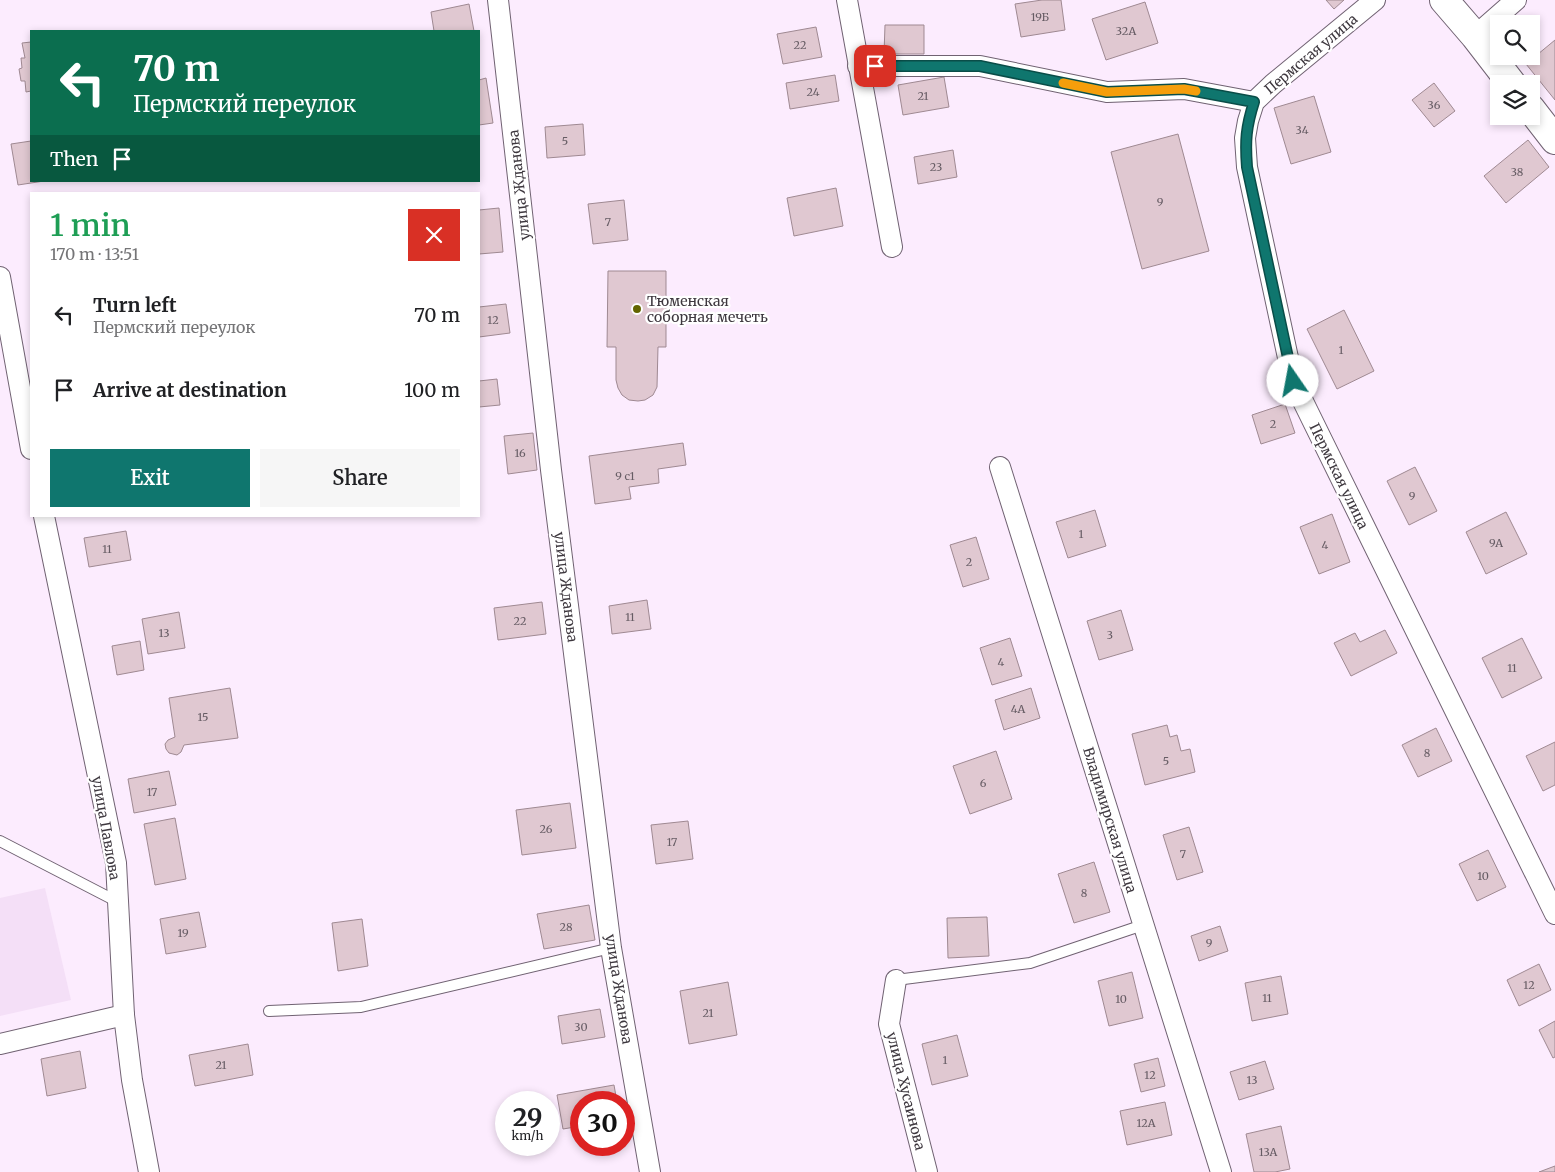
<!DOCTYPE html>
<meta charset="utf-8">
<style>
body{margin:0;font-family:Merriweather,serif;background:#f6f6f6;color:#202124;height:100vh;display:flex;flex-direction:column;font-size:19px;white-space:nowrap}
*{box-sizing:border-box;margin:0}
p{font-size:16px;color:#757577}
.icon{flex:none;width:28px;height:28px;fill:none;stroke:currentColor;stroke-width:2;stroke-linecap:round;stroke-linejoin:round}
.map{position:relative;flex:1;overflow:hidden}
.panel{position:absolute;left:30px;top:192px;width:450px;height:325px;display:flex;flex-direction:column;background:#fff;border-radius:0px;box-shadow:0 2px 8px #0003}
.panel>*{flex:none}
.banner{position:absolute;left:30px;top:30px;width:450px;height:152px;border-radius:0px;box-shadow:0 2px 8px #0003;background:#0b6e4f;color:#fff;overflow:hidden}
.tools{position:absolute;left:1490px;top:15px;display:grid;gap:10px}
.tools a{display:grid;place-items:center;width:50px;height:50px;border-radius:0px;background:#fff;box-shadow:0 2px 8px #0003;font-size:25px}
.speed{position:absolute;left:495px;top:1091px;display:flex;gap:10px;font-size:25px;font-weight:700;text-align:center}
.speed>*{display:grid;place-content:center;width:65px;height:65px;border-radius:50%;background:#fff;box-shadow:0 2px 8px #0003;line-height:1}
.speed small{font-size:12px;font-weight:400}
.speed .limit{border:8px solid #d22;background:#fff;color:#111}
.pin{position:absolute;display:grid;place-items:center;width:42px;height:42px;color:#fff;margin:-21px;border-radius:10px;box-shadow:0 2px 8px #0006}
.me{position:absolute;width:55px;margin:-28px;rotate:348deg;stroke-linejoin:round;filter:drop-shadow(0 0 4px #0008)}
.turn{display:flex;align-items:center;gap:18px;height:105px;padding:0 20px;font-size:22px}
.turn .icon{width:65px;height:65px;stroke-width:2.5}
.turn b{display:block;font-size:35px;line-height:42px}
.then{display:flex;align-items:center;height:48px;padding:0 20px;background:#0003;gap:10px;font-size:19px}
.round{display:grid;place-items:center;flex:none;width:52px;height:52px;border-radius:0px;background:#f6f6f6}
.overview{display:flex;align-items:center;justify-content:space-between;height:85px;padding:0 20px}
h1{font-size:30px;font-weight:600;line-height:38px;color:#1e9e55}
.primary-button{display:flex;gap:10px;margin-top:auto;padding:10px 20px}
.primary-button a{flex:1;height:58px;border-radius:0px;background:#0f766e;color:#fff;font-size:20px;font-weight:600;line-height:58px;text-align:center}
.primary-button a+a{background:#f6f6f6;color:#202124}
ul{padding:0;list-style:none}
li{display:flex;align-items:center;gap:15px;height:75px;padding:0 20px}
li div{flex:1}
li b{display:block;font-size:19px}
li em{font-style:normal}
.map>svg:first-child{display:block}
</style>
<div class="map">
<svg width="1555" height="1172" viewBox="0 0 1555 1172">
<rect width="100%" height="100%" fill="#fcecfe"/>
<polygon fill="#f4dff7" points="45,888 71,1000 0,1016 0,898"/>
<g fill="#e0c8d1" stroke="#9f8992">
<polygon points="1042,0 1061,0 1065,30 1021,37 1015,4"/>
<polygon points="1326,0 1344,0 1334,9"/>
<polygon points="1145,2 1158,43 1106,60 1092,19"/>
<polygon points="469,4 474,31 434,31 431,12"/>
<polygon points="885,25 924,25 924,54 884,54"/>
<polygon points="816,27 822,57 783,64 777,34"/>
<polygon points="1555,40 1555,100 1526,64"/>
<polygon points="31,42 31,95 31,91 26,92 25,81 21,81 19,69 22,68 21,58 25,58 22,43"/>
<polygon points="835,75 839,101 790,109 786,83"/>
<polygon points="944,77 949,107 903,115 898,85"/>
<polygon points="486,78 493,123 479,125 479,80"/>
<polygon points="1434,83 1455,111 1434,127 1412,100"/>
<polygon points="1314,96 1331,152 1291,164 1274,108"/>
<polygon points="583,124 585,155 547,158 545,127"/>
<polygon points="1178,134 1209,251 1142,269 1111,152"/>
<polygon points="1528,140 1549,167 1506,203 1484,176"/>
<polygon points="31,141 31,181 44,181 18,185 11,144"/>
<polygon points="953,150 957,177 918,184 914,157"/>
<polygon points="836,188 843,226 794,236 787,198"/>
<polygon points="624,200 628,240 593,244 588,204"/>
<polygon points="499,208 503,252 479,254 479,210"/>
<polygon points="608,271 666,271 666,347 658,347 657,387 653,395 645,400 638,401 629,400 622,395 618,388 616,380 616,347 607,347"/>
<polygon points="506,304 510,333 479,337 479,307"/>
<polygon points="1344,310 1374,371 1337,389 1307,329"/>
<polygon points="497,379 500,405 479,407 479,381"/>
<polygon points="1285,404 1295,433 1261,444 1252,415"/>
<polygon points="533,433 537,470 508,474 504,436"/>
<polygon points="683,443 686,465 658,469 659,483 629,487 631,499 595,504 589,456"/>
<polygon points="1415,467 1437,511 1409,525 1387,481"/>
<polygon points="1095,510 1106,546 1068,558 1056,522"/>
<polygon points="1506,512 1527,554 1486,574 1466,532"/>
<polygon points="1332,514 1350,562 1319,574 1300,527"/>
<polygon points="126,531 131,560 89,567 84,538"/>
<polygon points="976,537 989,579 963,587 950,545"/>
<polygon points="647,600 651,629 612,634 609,606"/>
<polygon points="542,602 546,634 498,640 494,608"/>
<polygon points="1121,610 1133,650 1099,660 1087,621"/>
<polygon points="179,612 185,648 148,654 142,619"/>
<polygon points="1385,630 1397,653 1351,676 1334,643 1355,633 1360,642"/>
<polygon points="1010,638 1022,676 992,685 980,648"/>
<polygon points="1522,638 1542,678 1502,698 1482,658"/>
<polygon points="140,641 144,670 117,675 112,646"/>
<polygon points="230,688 238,738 184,745 181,752 177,755 169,753 166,749 165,744 168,740 175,737 169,698"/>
<polygon points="1031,688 1040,718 1004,730 995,700"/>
<polygon points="1167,725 1170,737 1177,735 1181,751 1190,749 1195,772 1145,785 1132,734"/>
<polygon points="1436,728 1452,761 1418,777 1402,745"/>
<polygon points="1555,742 1555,785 1543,791 1526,756"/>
<polygon points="996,751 1012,799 970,814 953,766"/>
<polygon points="169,771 176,805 134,813 128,779"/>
<polygon points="570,803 576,848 522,855 516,810"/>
<polygon points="175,818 186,879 155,885 144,824"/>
<polygon points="688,821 693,859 656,864 651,825"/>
<polygon points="1189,827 1203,872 1177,880 1163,835"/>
<polygon points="1488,850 1506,887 1477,901 1459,864"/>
<polygon points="1094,862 1110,912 1074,923 1058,874"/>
<polygon points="589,905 595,940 544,949 537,914"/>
<polygon points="199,912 206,947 166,954 160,919"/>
<polygon points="987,917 989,956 948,958 947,918"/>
<polygon points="362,919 368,966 338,971 332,923"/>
<polygon points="1220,926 1228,951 1199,961 1191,936"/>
<polygon points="1539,964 1551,990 1519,1006 1507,980"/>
<polygon points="1132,972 1143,1018 1109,1026 1098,981"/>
<polygon points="1281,976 1288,1014 1252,1021 1245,983"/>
<polygon points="728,982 737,1035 689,1044 680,991"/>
<polygon points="600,1009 605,1037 562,1044 558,1016"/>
<polygon points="1555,1021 1555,1057 1553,1058 1539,1030"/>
<polygon points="957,1035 968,1076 932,1085 922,1044"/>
<polygon points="248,1044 253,1075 195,1086 189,1055"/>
<polygon points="80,1051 86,1088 47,1096 41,1059"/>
<polygon points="1158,1058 1165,1086 1141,1092 1134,1064"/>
<polygon points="1265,1061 1274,1089 1239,1100 1230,1072"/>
<polygon points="614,1085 617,1102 581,1102 581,1126 563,1129 557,1095"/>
<polygon points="1165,1102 1172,1135 1127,1145 1120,1111"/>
<polygon points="1281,1126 1290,1169 1275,1172 1254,1172 1246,1134"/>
<polygon points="1555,1166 1555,1172 1539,1172"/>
</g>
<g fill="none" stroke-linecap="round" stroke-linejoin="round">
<defs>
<g id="lane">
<polyline points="0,841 118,902"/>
<polyline points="896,980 1030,963 1143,925"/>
<polyline points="269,1011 361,1007 611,948"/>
</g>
<g id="street">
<polyline points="498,0 551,470 611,948 650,1172"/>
<polyline points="847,0 892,247"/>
<polyline points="1375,0 1273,84 1254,102 1248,121 1245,138 1247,167 1293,381 1555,914"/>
<polyline points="1475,36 1516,0"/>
<polyline points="858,66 980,66 1107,92 1184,89 1254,102"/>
<polyline points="0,277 31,449"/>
<polyline points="1000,467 1221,1172"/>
<polyline points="44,516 116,863 124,1015 132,1080 149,1172"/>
<polyline points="896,980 889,1024 927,1172"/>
<polyline points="0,1044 124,1015"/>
</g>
<g id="secondary">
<polyline points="1444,0 1475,36 1512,84"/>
<polyline points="1531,109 1555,140"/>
</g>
</defs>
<use href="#lane" stroke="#706272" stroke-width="12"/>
<use href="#street" stroke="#706272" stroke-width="22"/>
<use href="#secondary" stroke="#706272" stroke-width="30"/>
<use href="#lane" stroke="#fff" stroke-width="10"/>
<use href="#street" stroke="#fff" stroke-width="20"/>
<use href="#secondary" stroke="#fff" stroke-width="28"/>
</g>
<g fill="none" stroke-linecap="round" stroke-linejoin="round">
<defs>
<path id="route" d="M875 66H980L1107 92 1184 89 1254 102C1246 127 1245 141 1247 167L1293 381"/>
</defs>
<use href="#route" stroke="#0a4d48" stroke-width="12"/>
<use href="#route" stroke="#0f766e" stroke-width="9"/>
<polyline stroke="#f59e0b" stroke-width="9" points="1063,83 1107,92 1184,89 1196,91"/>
</g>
<circle fill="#636500" stroke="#fff" stroke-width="2" cx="637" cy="309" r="5"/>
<g text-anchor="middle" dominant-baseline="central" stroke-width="4.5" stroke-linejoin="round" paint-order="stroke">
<g font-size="11" fill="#665c64">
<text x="1040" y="17">19Б</text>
<text x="1126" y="31">32А</text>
<text x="800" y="45">22</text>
<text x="813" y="92">24</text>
<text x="923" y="96">21</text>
<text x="1434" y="105">36</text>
<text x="1302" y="130">34</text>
<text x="565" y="141">5</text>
<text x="936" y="167">23</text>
<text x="1517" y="172">38</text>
<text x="1160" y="202">9</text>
<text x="608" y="222">7</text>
<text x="493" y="320">12</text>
<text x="1341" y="350">1</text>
<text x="1273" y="424">2</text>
<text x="520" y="453">16</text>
<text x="625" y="476">9 с1</text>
<text x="1412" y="496">9</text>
<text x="1081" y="534">1</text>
<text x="1496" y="543">9А</text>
<text x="1325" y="545">4</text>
<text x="107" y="549">11</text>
<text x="969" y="562">2</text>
<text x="630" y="617">11</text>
<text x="520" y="621">22</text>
<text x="164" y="633">13</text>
<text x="1110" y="635">3</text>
<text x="1001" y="662">4</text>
<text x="1512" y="668">11</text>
<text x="1018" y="709">4А</text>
<text x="203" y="717">15</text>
<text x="1427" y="753">8</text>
<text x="1166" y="761">5</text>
<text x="983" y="783">6</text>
<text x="152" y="792">17</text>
<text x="546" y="829">26</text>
<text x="672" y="842">17</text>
<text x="1183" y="854">7</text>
<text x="1483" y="876">10</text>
<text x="1084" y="893">8</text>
<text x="566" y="927">28</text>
<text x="183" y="933">19</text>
<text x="1209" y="943">9</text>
<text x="1529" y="985">12</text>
<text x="1267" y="998">11</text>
<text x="1121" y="999">10</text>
<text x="708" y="1013">21</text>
<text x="581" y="1027">30</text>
<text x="945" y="1060">1</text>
<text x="221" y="1065">21</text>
<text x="1150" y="1075">12</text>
<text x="1252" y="1080">13</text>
<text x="1146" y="1123">12А</text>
<text x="1268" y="1152">13А</text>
</g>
<g font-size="14" fill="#3e383f" stroke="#fff">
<text transform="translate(1311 54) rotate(-40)">Пермская улица</text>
<text transform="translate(519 185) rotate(-96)">улица Жданова</text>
<text transform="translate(1339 476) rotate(64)">Пермская улица</text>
<text transform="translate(566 587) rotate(83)">улица Жданова</text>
<text transform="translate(1110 820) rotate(73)">Владимирская улица</text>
<text transform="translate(106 828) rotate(80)">улица Павлова</text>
<text transform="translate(619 989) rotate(81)">улица Жданова</text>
<text transform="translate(906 1091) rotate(76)">улица Хусаинова</text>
</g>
<g font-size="14" fill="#3e383f" stroke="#fff" text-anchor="start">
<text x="647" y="301">Тюменская<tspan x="647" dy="16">соборная мечеть</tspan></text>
</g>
</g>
</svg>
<div class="tools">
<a><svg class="icon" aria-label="search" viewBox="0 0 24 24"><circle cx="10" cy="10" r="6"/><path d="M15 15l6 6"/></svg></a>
<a><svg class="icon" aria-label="layers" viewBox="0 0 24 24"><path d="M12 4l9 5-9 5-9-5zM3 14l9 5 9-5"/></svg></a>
</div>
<div class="speed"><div>29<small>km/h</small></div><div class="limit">30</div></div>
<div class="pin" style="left:875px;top:66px;background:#d93025"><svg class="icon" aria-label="arrive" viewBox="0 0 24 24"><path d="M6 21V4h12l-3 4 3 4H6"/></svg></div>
<svg class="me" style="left:1293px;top:381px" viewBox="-20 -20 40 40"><circle r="19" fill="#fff"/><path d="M0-13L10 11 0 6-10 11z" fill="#0f766e"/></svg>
<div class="banner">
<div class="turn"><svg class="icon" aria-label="left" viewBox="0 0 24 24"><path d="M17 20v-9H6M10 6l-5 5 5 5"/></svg><div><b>70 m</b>Пермский переулок</div></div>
<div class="then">Then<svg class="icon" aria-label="arrive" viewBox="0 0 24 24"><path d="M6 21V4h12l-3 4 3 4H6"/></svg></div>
</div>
<section class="panel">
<div class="overview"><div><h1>1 min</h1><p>170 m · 13:51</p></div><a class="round" style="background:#d93025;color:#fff"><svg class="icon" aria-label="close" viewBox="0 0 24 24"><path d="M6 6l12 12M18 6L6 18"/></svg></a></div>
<ul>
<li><svg class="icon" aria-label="left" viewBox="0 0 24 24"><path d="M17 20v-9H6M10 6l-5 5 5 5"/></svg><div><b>Turn left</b><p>Пермский переулок</p></div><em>70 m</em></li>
<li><svg class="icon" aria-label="arrive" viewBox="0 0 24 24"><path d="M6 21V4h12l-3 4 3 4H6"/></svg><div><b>Arrive at destination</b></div><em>100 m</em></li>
</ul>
<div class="primary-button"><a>Exit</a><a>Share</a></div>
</section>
</div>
